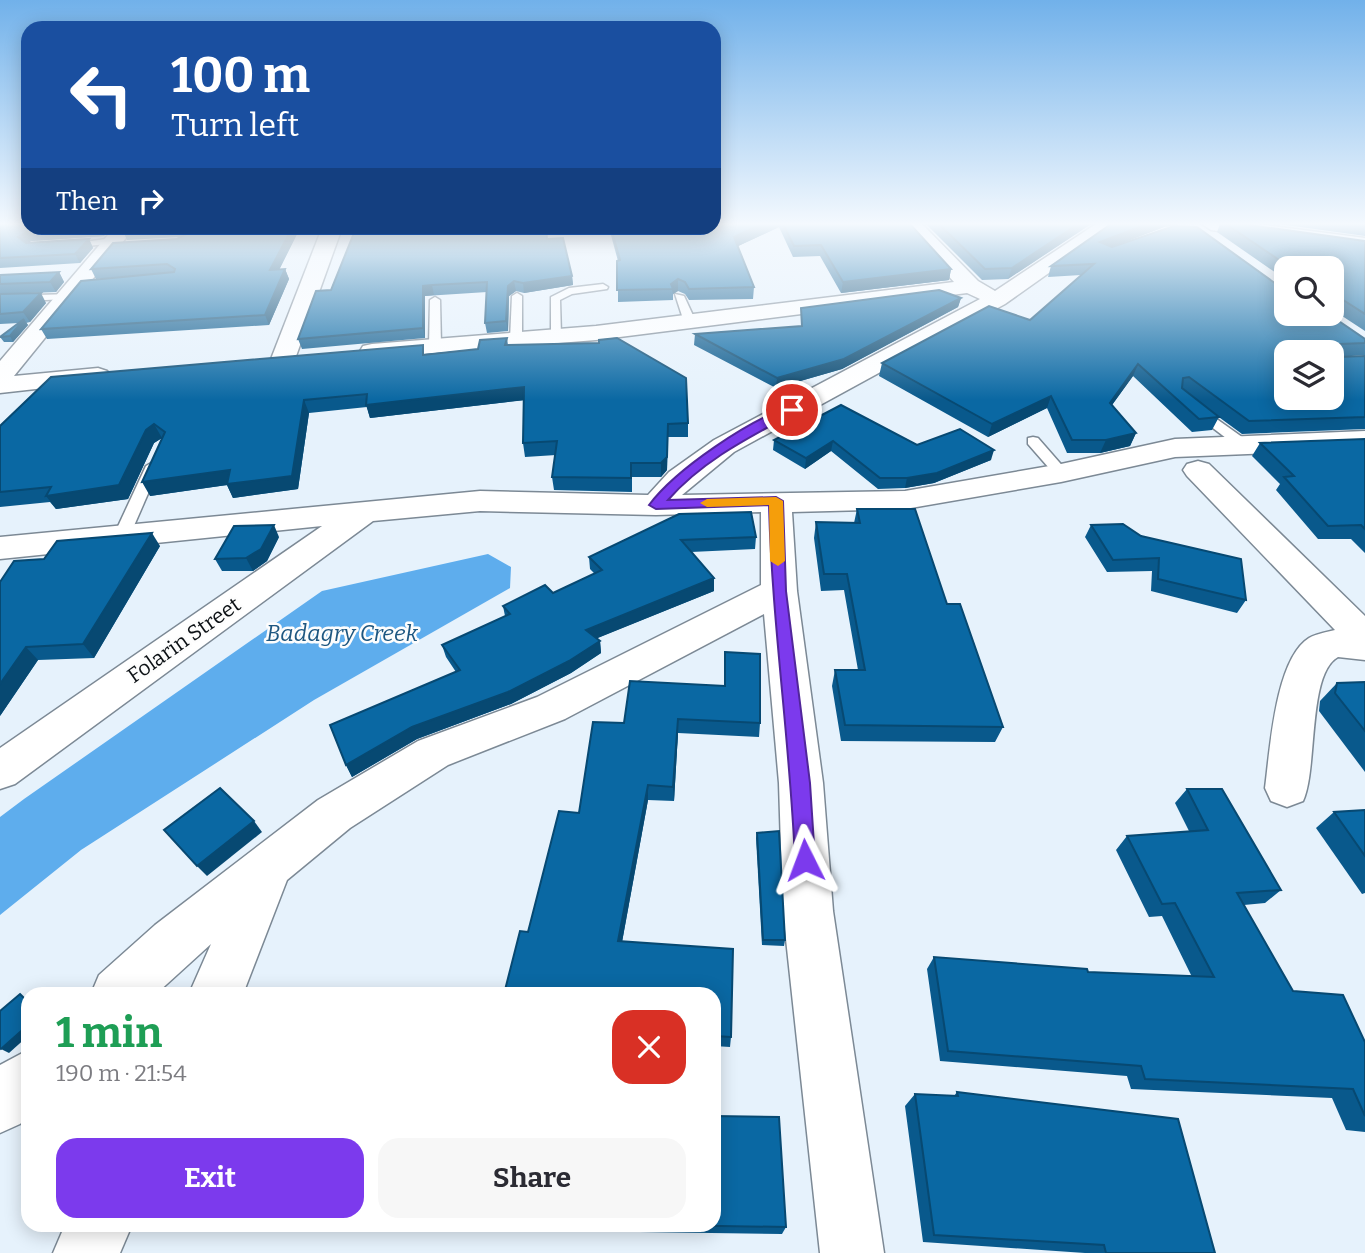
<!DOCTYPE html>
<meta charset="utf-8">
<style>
body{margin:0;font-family:Bitter,serif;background:#f7f7f7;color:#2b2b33;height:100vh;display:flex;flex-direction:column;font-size:26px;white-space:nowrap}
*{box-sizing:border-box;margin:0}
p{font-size:23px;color:#7c7c81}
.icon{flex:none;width:38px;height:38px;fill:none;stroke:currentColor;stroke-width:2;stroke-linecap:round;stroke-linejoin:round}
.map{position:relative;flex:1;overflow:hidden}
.details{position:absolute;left:21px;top:987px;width:700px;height:245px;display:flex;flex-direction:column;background:#fff;border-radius:21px;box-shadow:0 4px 18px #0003}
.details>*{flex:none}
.banner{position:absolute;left:21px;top:21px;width:700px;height:214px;border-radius:21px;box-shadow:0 4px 18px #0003;background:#1a4fa0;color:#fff;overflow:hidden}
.fabs{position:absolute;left:1274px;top:256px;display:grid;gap:14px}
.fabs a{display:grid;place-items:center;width:70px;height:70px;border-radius:14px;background:#fff;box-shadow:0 4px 18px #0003;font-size:35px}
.pin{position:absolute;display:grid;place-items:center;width:60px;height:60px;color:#fff;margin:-30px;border:4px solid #fff;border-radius:50%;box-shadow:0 2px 7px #0007}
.me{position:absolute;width:77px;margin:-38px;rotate:357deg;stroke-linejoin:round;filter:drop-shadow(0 0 5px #0008)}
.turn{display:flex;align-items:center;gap:24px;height:147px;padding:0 35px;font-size:32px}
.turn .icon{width:91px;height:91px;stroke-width:2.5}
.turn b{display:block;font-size:49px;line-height:60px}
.then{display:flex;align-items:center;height:66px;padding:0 35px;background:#0003;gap:14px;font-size:26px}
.round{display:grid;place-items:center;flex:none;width:74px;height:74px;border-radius:21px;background:#f7f7f7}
.head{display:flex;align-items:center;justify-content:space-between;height:119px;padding:0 35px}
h1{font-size:42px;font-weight:700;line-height:52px;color:#1e9e55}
.action{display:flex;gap:14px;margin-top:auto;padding:14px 35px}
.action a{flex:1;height:80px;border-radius:21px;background:#7c3aed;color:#fff;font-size:28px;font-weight:700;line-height:80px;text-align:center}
.action a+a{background:#f7f7f7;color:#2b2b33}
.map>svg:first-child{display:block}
</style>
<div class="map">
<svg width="1365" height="1253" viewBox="0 0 1365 1253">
<rect width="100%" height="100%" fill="#e6f2fc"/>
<polygon fill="#5eaded" points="488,554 511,567 510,588 314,700 81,850 0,915 0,817 24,799 322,591"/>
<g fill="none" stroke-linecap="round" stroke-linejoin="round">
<defs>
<g id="service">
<polygon points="113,238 116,239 116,243 68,248 63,245"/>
<polygon points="603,284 608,287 607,289 572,294 560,300 561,336 551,338 551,297 569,288"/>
<polygon points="517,293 522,296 522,339 516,342 510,339 512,296"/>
<polygon points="72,294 73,296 68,299 0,302 0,296"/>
<polygon points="675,294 684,296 696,322 694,324 684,322"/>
<polygon points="435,297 440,300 441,346 435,349 429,346 430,300"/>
<polygon points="1197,405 1249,442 1249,448 1239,448 1192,412 1191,409"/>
<polygon points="1033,437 1038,438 1066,470 1066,476 1056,476 1028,444 1028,438"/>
<polygon points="153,462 160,466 130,535 128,539 116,539 114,535 146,466"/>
</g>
<g id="minor">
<polygon points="902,224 922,224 978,281 995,291 1096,224 1118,224 1005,304 734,452 682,495 905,491 1061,464 1175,439 1365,431 1365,449 1175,457 1061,482 905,509 792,512 797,591 823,783 833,911 884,1253 820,1253 783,911 779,783 764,614 565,719 448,765 350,828 287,880 243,994 189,994 211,944 156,994 91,994 99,975 155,925 318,800 418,741 537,697 761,585 761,512 656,515 480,511 373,521 15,784 0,789 0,748 322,526 0,559 0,537 480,491 648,495 669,472 714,440 980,299 967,293 596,340 372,358 363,356 360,351 363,346 372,344 596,326 954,282"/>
<polygon points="1202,224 1257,224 1365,238 1365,250 1211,230"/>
<polygon points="114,228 134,228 14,376 98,368 107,371 111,376 107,381 0,393 0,361"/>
<polygon points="322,228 342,228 295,359 292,364 274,364 271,359"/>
<path d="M1198 461 1209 464 1365 616V660L1338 657C1307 674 1318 769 1303 801L1287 807 1271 801 1265 788C1270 751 1275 659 1309 638 1316 634 1327 632 1335 630L1187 476 1183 470 1187 464Z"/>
<polygon points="28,1050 28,1117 20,1124 0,1133 0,1065"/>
<polygon points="65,1225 132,1225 120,1253 53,1253"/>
</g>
</defs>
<use href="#service" stroke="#7c8995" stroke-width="3"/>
<use href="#minor" stroke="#7c8995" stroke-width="3"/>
<use href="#service" fill="#fff" fill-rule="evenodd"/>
<use href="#minor" fill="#fff" fill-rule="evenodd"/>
</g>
<g fill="#09598c" fill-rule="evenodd">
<polygon points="0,224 104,236 31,241 28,243 89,239 93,248 80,263 0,268"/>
<polygon points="714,224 910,224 951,269 949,280 841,293 820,256 793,257 779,227 738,246 754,287 753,299 689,300 685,294 678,291 673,294 673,300 618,302 618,261 609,228 714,228"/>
<polygon points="926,224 1091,224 1008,279 982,280"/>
<path d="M1111 224H1178L1177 226 1365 339V355L1338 357 1365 356V429L1242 434 1205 407 1219 417 1212 430 1192 432 1133 376 1112 405 1136 433 1130 446 1100 453H1067L1047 408 988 437 879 376 882 363 1030 320 1081 275 1048 277 1051 266ZM1173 226 1111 247 1164 227Z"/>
<polygon points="1220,224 1242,224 1365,241 1365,331 1333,310 1332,310 1332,268 1286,268 1286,280 1217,232"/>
<polygon points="1279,224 1365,224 1365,236"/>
<polygon points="125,228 300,228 279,270 285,269 289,279 269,325 47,339 41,329 134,276 96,279 91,269 180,237 127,240 123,231"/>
<polygon points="547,239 572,276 573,285 524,293 516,291 509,296 508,331 487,333 485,323 487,292 425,296 425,338 302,349 298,339 331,290"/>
<polygon points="59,272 64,282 56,292 0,294 0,275"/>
<polygon points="0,294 46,303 30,322 26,323 28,325 13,342 4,342 0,337 19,323 0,324"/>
<polygon points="961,298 958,307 842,369 776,388 694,345 695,334 801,326 801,308"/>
<polygon points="507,338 508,345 688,423 688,437 668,437 667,470 661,477 632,477 632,492 554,490 552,477 556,455 525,457 523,443 524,400 370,418 367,407 309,413 298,489 233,498 227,485 150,496 162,438 154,443 128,499 56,509 50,502 0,507 0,426 425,354 478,349"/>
<polygon points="841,405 917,445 991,460 934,483 905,488 878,489 831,451 805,469 773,450 774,440"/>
<polygon points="1365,439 1365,553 1351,539 1318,539 1276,490 1280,484 1252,456 1260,443"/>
<polygon points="857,509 947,604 1003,727 995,742 841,741 832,686 835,670 858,670 844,590 821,591 814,538 816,522 854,523"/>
<polygon points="679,514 756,537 755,549 691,552 714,591 597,638 600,641 601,653 571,673 511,704 417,739 352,777 346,765 456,672 446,657 442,645 505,616 503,606 553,593 595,574 590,569 589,557"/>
<polygon points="1091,525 1141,536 1246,600 1237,613 1151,591 1152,571 1107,572 1085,537"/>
<polygon points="279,537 267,561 253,571 222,571 215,559"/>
<polygon points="160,546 94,658 38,660 0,716 44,559"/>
<polygon points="725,652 760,654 760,723 759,737 678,733 674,801 648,800 622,942 733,949 731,1037 730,1047 714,1046 714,994 504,994 520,931 528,932 559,811 579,813 593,722 624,723 630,681 724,686"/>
<polygon points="1365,682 1365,772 1319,711 1320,701 1337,683"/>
<polygon points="1187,789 1281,890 1265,903 1244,905 1293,991 1365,1042 1365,1132 1346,1130 1332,1098 1131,1089 1127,1076 940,1061 927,969 934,957 1088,972 1192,977 1162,916 1149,917 1116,850 1127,836 1189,831 1175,803"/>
<polygon points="1365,810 1365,893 1362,894 1316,828 1334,812"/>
<polygon points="757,833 785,940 784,946 762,945 756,838"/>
<polygon points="957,1092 1215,1253 1085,1253 923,1242 905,1106 915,1094 954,1096"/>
<polygon points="639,1225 786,1227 782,1234 640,1232"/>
</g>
<g fill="#074972">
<polygon points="761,224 779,224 779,227 734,248 734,237"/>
<polygon points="1078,224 1091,224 1008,279 1012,268"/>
<polygon points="1147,224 1165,224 1164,227 1097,253 1100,242"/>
<polygon points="91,228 112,228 104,236 31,241 24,246 18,237 26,232"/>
<polygon points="292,228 300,228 274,280 270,270"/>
<polygon points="89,239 93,248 80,263 75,254"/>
<polygon points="285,269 289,279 269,325 265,315"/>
<polygon points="951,269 949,280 841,293 843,282"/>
<polygon points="59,272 64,282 56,292 50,282"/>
<polygon points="572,276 573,285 524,293 523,283"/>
<polygon points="678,279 678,291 673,294 671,284"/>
<polygon points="514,281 516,291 509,296 508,331 506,321 508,286"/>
<polygon points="432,285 434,295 425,296 425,338 423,328 423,286"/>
<polygon points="41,293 46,303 30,322 23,312"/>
<polygon points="961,298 958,307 842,369 776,388 777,378"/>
<polygon points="24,319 28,325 13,342 10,336"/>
<polygon points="1138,364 1133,376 1104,416 1110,403"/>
<polygon points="524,387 526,400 370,418 366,405"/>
<polygon points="1051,396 1047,408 988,437 992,424"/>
<polygon points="304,400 309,413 298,489 233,498 227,485 150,496 142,482 230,470"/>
<polygon points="154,424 162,438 154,443 128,499 56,509 46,496"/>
<polygon points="668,424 667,470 661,477 661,463"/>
<polygon points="1136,433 1130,446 1100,453 1106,440"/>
<polygon points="833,441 831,451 805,469 806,458"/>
<polygon points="994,450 991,460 934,483 905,488 907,478"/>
<polygon points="274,525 279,537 267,561 253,571 246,558"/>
<polygon points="152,533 160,546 94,658 83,644"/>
<polygon points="714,578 714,591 588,642 586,630"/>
<polygon points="600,641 601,653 571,673 511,704 417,739 352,777 346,765 412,727"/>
<polygon points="26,647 38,660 0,716 0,684"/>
<polygon points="678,719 678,733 674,801 673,787"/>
<polygon points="648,785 648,800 620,953 618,941"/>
<polygon points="254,821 262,832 207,876 197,866"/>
<polygon points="28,1025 28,1036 9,1053 1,1049"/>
</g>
<g fill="#0a68a3" stroke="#074972" stroke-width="2" fill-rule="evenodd">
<polygon points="0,224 28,224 28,228 91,228 26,232 18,237 26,243 89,239 75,254 0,258"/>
<polygon points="714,224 761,224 734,237 754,287 689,289 685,282 678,279 671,284 673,289 617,290 617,261 620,260 611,228 714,228"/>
<polygon points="783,224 910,224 951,269 843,282 821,245 794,246"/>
<polygon points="939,224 1078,224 1012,268 985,269"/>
<path d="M1111 224H1147L1100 242 1112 247 1174 226 1197 227 1283 289H1286V313H1327L1365 339V343L1340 344 1338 357 1365 356V417L1249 421 1189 377 1183 378 1182 388 1219 417 1199 419 1138 364 1110 403 1136 433 1106 440H1072L1051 396 992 424 882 363 989 306 1030 320 1094 264 1051 266ZM1286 352H1332V397H1286Z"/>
<polygon points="1226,224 1242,224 1365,241 1365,314 1340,298 1332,299 1332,268 1291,268"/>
<polygon points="125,228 292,228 270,270 285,269 265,315 41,329 81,281 174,272 175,269 167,264 91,269 113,243 177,239 185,235 177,228 123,231"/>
<polygon points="356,228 546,228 547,239 563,238 572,276 523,283 514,281 508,286 506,321 485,323 487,282 432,285 423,286 423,328 298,339 316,291 331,290"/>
<polygon points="59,272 50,282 0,284 0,275"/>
<polygon points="939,290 961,298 844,359 777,378 695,334 802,326 801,308"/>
<polygon points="41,293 23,312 0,314 0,294"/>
<polygon points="24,319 10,336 0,337"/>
<polygon points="507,338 505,345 599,343 599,340 617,338 686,378 688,423 668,424 667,457 661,463 631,463 631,478 552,477 557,441 523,443 524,387 366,405 367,394 304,400 292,476 227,484 230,470 142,482 165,432 154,424 146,430 119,485 46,496 51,487 0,492 0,426 51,377 423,345 423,355 478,349 480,340"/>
<polygon points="841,405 917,445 960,429 994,450 937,473 907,478 880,478 833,441 806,458 774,440"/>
<polygon points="1365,439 1365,529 1361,525 1328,526 1284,477 1294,476 1260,443"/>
<polygon points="857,509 915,509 947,604 960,604 1003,727 845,725 835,670 865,670 847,574 824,574 816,522 860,523"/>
<polygon points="751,512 756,537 681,540 714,578 586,630 600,641 569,661 508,692 412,727 346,765 330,725 460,670 442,645 510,614 503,606 545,585 553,593 602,570 589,557 679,514"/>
<polygon points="1123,524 1141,536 1241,559 1246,600 1158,579 1159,558 1113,560 1091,525"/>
<polygon points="274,525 261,549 246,558 215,559 234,526"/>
<polygon points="152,533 83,644 26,647 0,684 0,582 14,561 44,559 57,541"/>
<polygon points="725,652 760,654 760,723 678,719 673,787 648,785 618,941 733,949 731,1037 714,1036 714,994 504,994 520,931 528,932 559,811 579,813 593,722 624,723 630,681 725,686"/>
<polygon points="1365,682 1365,731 1335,693 1337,683"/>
<polygon points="220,788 254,821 197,866 164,830"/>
<polygon points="1187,789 1222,789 1281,890 1237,893 1293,991 1343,995 1365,1042 1365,1116 1353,1089 1145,1079 1141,1066 948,1051 934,957 1087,969 1088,972 1214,977 1175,903 1162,904 1127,836 1208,830"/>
<polygon points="1365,810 1365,856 1334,812"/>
<polygon points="779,831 785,940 763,940 757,833"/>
<polygon points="20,994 28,1002 28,1025 1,1049 0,1048 0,1011"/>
<polygon points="957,1092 1178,1119 1215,1253 1106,1253 1104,1245 934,1235 915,1094 958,1096"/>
<polygon points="714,1116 779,1117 786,1227 662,1225 714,1225"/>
</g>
<linearGradient id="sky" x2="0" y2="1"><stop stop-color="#71b1ea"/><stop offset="0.56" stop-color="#f4f9fe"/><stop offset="1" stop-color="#f4f9fe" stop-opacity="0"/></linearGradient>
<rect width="1365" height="400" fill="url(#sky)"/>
<path fill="#7c3aed" stroke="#51269a" stroke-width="2" d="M792 406 798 410 796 412C750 437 703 460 668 500L776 497 783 501 786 591 810 783 815 860 812 867 805 869 798 867 795 860C790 741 772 624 769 505L656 509 649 505C676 469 750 419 792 406Z"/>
<polygon fill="#f59e0b" points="776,497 783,501 785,561 778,566 770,561 769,505 707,507 700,503 707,499"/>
<g text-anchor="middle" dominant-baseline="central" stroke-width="5" stroke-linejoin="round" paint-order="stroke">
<g font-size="21" fill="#0c1115" stroke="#fdfdfd">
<text transform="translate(184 640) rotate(-35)">Folarin Street</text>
</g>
<g font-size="23" font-style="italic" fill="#1e5781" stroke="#fdfdfd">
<text x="342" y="633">Badagry Creek</text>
</g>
</g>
</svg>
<div class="fabs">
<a><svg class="icon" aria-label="search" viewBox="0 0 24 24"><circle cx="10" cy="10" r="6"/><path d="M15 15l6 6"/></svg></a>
<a><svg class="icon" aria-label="layers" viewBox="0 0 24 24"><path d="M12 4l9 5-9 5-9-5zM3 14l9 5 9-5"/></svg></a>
</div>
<div class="pin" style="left:792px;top:410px;background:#d93025"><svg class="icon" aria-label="arrive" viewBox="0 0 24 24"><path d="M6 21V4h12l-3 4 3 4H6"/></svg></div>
<svg class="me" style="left:805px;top:860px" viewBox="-20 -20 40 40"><path d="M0-17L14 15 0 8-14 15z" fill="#7c3aed" stroke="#fff" stroke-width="4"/></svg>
<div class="banner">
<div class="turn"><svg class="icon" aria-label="left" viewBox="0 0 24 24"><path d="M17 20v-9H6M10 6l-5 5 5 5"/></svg><div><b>100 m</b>Turn left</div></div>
<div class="then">Then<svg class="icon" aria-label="right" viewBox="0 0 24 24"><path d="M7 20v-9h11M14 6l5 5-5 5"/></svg></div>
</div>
<section class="details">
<div class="head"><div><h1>1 min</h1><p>190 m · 21:54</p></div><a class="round" style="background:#d93025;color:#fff"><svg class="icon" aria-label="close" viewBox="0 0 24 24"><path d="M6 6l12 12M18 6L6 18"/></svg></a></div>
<div class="action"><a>Exit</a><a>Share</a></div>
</section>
</div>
